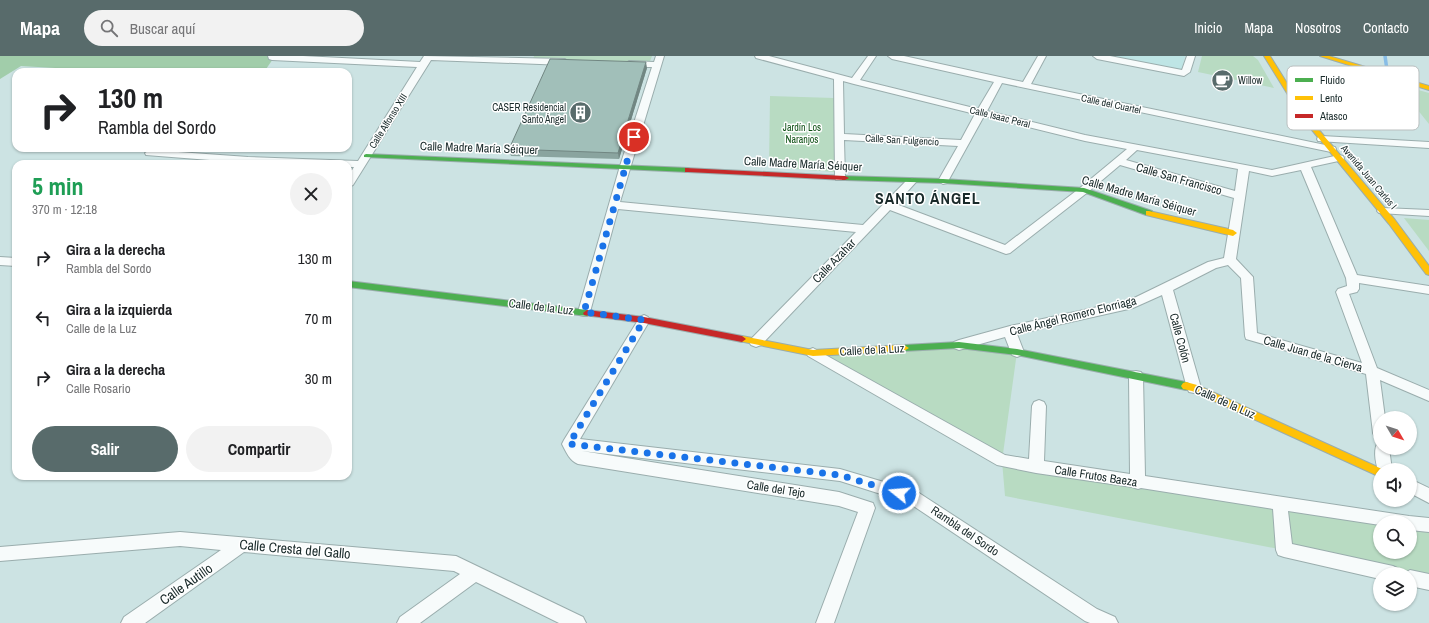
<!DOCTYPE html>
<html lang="es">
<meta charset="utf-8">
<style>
body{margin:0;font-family:"Archivo Narrow",sans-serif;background:#f2f2f2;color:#202124;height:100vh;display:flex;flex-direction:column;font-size:15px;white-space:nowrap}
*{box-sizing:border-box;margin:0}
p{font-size:13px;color:#757577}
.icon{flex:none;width:22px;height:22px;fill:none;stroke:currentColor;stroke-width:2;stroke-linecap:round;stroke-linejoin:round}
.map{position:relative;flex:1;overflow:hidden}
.side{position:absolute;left:12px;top:104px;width:340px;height:320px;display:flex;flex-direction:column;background:#fff;border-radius:12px;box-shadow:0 1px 3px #0004}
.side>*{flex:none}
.guide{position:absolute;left:12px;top:12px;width:340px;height:84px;border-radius:12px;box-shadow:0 1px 3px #0004;background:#fff;color:#202124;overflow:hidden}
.needle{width:26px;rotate:129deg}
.buttons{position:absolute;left:1373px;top:355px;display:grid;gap:8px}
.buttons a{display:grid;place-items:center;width:44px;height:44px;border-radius:50%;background:#fff;box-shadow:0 1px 3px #0004;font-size:20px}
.pin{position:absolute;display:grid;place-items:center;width:34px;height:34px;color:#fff;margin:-17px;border:2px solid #fff;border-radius:50%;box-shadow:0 1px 4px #0007}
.me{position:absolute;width:44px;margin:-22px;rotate:287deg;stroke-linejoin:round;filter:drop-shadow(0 0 3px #0008)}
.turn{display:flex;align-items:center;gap:14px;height:84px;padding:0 20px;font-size:18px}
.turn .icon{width:52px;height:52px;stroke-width:2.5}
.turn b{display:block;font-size:28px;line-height:34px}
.round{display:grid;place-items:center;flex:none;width:42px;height:42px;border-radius:21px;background:#f2f2f2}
.summary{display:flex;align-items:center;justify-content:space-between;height:68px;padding:0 20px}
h1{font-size:24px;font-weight:700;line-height:30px;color:#1e9e55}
.button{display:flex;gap:8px;margin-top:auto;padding:8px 20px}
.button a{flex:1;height:46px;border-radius:24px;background:#586b6b;color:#fff;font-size:16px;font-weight:700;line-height:46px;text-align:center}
.button a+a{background:#f2f2f2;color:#202124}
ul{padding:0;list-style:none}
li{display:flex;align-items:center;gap:12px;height:60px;padding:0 20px}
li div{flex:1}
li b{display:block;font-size:15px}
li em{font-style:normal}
header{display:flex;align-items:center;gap:24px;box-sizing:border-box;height:56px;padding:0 20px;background:#586b6b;color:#fff}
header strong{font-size:19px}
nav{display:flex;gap:22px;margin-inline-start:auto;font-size:14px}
.search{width:280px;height:36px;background:#f2f2f2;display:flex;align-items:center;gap:10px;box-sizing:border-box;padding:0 14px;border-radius:22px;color:#757577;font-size:15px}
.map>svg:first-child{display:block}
</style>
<header>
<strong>Mapa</strong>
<div class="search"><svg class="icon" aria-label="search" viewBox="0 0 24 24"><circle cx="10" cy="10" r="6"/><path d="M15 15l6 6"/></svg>Buscar aquí</div>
<nav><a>Inicio</a><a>Mapa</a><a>Nosotros</a><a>Contacto</a></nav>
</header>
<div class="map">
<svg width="1429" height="567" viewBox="0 0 1429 567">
<rect width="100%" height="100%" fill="#cce3e3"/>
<polygon fill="#bee5e5" points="1097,0 1185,0 1181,17"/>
<g fill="#b8dbc2">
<polygon points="534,0 652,0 649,8 533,3"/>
<polygon points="1202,0 1253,0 1258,4 1274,32 1198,16"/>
<polygon points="1397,28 1429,37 1429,68"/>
<polygon points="770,40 834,42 834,116 769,111"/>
<polygon points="1404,162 1429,164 1429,195"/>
<polygon points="959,289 1017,296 1002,405 1380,466 1380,496 1410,496 1410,467 1429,469 1429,526 1410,518 1393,518 1284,494 1005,440 1002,405 813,297"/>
</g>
<polygon fill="#a1cdaa" points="0,0 275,0 264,16 124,16 21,10 0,23"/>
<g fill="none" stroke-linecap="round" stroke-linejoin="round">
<polyline stroke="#88bde6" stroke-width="3.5" points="1385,0 1387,14"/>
<defs>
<g id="street">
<polygon points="268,0 303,0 420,6 424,0 565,3 569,6 565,9 431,4 353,129 348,132 348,121 354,111 348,111 348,108 248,107 146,99 145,97 150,94 248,101 358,105 417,11 272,4 269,3"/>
<path d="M656 0H664L620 146 863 169 908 123 912 122 917 125 896 148 1005 189 1080 132 1127 93 1085 85 984 60 947 127 943 128 938 125 958 90 844 84 845 122 844 124H836L835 122 834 23 756 2 755 0H769L852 22 868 0H876L860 24 978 53 994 26 892 3 888 0H904L1023 26 1038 0H1046L1031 28 1335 91 1336 93 1335 95 1331 96 1002 27 987 55 1085 79 1272 114 1339 99 1343 100 1344 102 1343 104 1311 111 1357 219 1429 230V238L1359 227V233L1357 236 1349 238 1377 312 1429 334V345L1380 324 1385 362H1380V383L1375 381 1373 377 1366 318 1246 283 1245 280 1241 222 1228 209 1216 212 1173 234 1201 332 1199 336 1194 337 1189 336 1187 332 1162 239 1133 252 1017 278 1024 296 1022 299 1017 301 1012 299 1005 281 959 294 954 292 952 289 954 286 959 284 1010 270 1130 244 1208 206 1224 202 1234 142 1120 109 1088 136 1010 197 1006 198 890 154 761 289 756 291 751 289 749 286 751 283 856 176 618 153 590 256 588 259 584 260 580 259 578 256 620 110 652 11H629L625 8 629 5 654 6ZM843 25 854 28 975 58 961 84 844 78ZM1137 94 1238 113 1235 135 1126 104ZM1301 114 1346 222 1347 230 1338 233 1336 236 1362 307 1257 277 1253 221 1236 203 1249 115 1272 120Z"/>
<polygon points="1093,0 1110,0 1182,14 1187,0 1195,0 1190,16 1184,20 1097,3"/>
<polygon points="1322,80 1429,86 1429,92 1318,85 1317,83 1318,81"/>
<polygon points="1383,152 1429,154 1429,160 1379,157 1377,155 1379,153"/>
<polygon points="0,201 16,202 16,210 0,209"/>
<path d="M644 259 648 261 650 264 580 383 840 413 914 435 919 437 1097 553 1115 561 1118 567H1090L1085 565 909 447 840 425 582 395 839 436 873 447 875 452 834 567H816L858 456 839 450 578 408C570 405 566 396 562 388L564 384 640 261Z"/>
<polygon points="813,292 1005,399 1029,403 1032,350 1034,346 1039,344 1044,346 1046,350 1044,405 1130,418 1129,320 1131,316 1136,315 1141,316 1143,320 1145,420 1409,460 1429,462 1429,476 1410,474 1410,466 1380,466 1380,469 1288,455 1292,488 1393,510 1399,513 1401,518 1380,518 1380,523 1284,501 1278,499 1276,494 1273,453 1141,432 1138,433 1132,431 1036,417 997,409 808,300 806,297 808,294"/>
<path d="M1380 387V392H1389L1392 414H1380V419C1376 411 1373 395 1377 388Z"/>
<polygon points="1410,423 1429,432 1429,447 1410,437"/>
<polygon points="180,476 456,500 583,561 586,567 559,567 476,526 420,567 397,567 400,561 460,518 454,515 244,496 145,567 121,567 124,561 221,494 180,490 0,505 0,491"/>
<polygon points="1410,514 1429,518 1429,534 1410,530 1410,518 1403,518"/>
</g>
<g id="fast">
<polygon points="366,98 688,112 692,114 688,116 364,101 364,99"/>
<polygon points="842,120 943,123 1084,132 1152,155 1153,157 1149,159 1146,159 1083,136 943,127 845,124 842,124"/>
<polygon points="348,225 587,254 591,257 587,260 348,231"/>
<polygon points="959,286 1017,293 1186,326 1189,327 1191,330 1189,333 1186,334 1017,299 959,292 904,295 899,292 904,289"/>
</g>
<g id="slow">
<polygon points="1264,0 1270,0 1308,61 1395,164 1429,210 1429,219 1426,218 1389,168 1303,63"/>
<polygon points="1320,0 1329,0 1429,30 1429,34"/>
<polygon points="1146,155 1149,155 1233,174 1237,177 1233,180 1146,159"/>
<polygon points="742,280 813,294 904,289 909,292 904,295 813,300 739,285 738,283"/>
<polygon points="1186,326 1197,329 1384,414 1380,414 1380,420 1376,419 1192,335 1183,333 1181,330 1183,327"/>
</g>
<g id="jam">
<polygon points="685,112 845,120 849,122 845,124 688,116 685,116"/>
<polygon points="587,254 644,261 742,280 746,283 742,286 644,267 584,259 583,257"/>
</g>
</defs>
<use href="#street" stroke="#9aadad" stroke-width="2"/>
<use href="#fast" stroke="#9aadad" stroke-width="2"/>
<use href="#slow" stroke="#9aadad" stroke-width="2"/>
<use href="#jam" stroke="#9aadad" stroke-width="2"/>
<use href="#street" fill="#f7fbfb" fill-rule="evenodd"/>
<use href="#fast" fill="#4caf50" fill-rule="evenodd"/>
<use href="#slow" fill="#ffc107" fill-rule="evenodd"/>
<use href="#jam" fill="#c62828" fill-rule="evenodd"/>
</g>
<polygon fill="#8aa49f" points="647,12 619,103 511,100 509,93"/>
<polygon fill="#718682" points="646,6 647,12 619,103 618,97"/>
<polygon fill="#a1bfb9" stroke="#718682" points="550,3 646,6 618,97 509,93"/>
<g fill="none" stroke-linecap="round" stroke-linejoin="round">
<polyline stroke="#1a73e8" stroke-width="7" stroke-dasharray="0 12.6" points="634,81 584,256 644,264 569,388 840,419 899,437"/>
</g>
<defs>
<symbol id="cafe-disc" viewBox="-11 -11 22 22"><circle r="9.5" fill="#586b6b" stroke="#fff"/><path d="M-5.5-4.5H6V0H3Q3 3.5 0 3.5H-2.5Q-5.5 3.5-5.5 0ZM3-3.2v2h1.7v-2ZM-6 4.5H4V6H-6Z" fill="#fff"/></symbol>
<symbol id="building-disc" viewBox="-11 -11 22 22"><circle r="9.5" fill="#586b6b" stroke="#fff"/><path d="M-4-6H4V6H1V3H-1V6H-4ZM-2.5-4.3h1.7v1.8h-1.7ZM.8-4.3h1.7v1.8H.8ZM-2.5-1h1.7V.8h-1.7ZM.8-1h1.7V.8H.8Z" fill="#fff"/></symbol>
</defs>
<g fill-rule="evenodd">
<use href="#cafe-disc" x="1210" y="12" width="25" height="25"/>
<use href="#building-disc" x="568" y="44" width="25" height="25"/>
</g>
<g text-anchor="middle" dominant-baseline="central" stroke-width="3" stroke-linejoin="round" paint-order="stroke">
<g font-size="10" fill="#192a2a" stroke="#fff" text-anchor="start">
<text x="1238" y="24">Willow</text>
<text x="566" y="51" text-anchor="end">CASER Residencial<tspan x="566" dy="12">Santo Ángel</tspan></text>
</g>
<g font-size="10" fill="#192a2a" stroke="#fff">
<text transform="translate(1111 48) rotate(12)">Calle del Cuartel</text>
<text transform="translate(1000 61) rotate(14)">Calle Isaac Peral</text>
<text transform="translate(388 65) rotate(-58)">Calle Alfonso XIII</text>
<text transform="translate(902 84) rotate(3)">Calle San Fulgencio</text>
<text transform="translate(1369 121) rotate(50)">Avenida Juan Carlos I</text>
</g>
<g font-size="10" fill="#0c4f13" stroke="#fff">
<text x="802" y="71">Jardín Los<tspan x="802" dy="12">Naranjos</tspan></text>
</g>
<g font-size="12" fill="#192a2a" stroke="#fff">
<text transform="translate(479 92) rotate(2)">Calle Madre María Séiquer</text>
<text transform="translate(803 108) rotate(3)">Calle Madre María Séiquer</text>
<text transform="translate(1179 123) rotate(16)">Calle San Francisco</text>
<text transform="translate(1139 140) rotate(16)">Calle Madre María Séiquer</text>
<text transform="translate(834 205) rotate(-46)">Calle Azahar</text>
<text transform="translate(541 251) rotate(7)">Calle de la Luz</text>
<text transform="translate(1073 260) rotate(-14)">Calle Ángel Romero Elorriaga</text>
<text transform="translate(1180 282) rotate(75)">Calle Colón</text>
<text transform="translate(872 294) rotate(-3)">Calle de la Luz</text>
<text transform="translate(1313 298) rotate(16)">Calle Juan de la Cierva</text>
<text transform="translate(1225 346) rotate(24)">Calle de la Luz</text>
<text transform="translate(1096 420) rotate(9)">Calle Frutos Baeza</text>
<text transform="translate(776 433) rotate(9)">Calle del Tejo</text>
<text transform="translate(965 475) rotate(34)">Rambla del Sordo</text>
</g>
<g font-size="14" fill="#192a2a" stroke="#fff">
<text transform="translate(295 493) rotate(5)">Calle Cresta del Gallo</text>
<text transform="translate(186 528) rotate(-35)">Calle Autillo</text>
</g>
<g font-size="16" font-weight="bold" letter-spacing="1" fill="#192a2a" stroke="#fff">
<text x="928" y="142">SANTO ÁNGEL</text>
</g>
</g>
<rect x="1287" y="10" width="132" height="64" rx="6" fill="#fff" stroke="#babfbf" stroke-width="1"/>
<rect x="1295" y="22" width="18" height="4" fill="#4caf50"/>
<rect x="1295" y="40" width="18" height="4" fill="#ffc107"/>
<rect x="1295" y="58" width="18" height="4" fill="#c62828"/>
<g font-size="11" fill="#192a2a">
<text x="1320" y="28">Fluido</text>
<text x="1320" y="46">Lento</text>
<text x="1320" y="64">Atasco</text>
</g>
</svg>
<div class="buttons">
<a><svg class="needle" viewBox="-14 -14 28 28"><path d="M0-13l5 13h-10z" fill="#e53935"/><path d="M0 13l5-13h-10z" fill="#757577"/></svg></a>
<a><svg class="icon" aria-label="sound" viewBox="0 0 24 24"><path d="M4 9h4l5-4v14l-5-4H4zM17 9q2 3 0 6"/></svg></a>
<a><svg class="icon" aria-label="search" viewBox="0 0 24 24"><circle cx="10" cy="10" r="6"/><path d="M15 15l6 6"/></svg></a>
<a><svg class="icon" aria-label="layers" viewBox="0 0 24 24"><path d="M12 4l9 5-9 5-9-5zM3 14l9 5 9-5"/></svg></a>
</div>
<div class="pin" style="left:634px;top:81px;background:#d93025"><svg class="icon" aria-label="arrive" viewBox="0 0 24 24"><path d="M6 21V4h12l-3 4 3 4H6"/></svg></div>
<svg class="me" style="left:899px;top:437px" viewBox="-20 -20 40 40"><circle r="17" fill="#1a73e8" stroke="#fff" stroke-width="3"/><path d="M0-11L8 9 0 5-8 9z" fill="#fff"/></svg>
<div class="guide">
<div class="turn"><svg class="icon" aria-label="right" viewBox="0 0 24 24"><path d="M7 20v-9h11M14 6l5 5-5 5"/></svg><div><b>130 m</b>Rambla del Sordo</div></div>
</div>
<section class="side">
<div class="summary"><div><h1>5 min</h1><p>370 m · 12:18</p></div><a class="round"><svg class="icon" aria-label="close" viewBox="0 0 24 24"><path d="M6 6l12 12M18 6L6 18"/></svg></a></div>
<ul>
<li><svg class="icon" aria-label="right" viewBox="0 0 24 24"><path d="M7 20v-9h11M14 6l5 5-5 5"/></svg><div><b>Gira a la derecha</b><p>Rambla del Sordo</p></div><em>130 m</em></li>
<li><svg class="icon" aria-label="left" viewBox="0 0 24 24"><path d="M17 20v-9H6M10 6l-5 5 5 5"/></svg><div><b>Gira a la izquierda</b><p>Calle de la Luz</p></div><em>70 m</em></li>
<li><svg class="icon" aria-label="right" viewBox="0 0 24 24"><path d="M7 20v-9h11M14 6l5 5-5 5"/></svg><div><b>Gira a la derecha</b><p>Calle Rosario</p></div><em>30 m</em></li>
</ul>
<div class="button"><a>Salir</a><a>Compartir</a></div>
</section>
</div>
